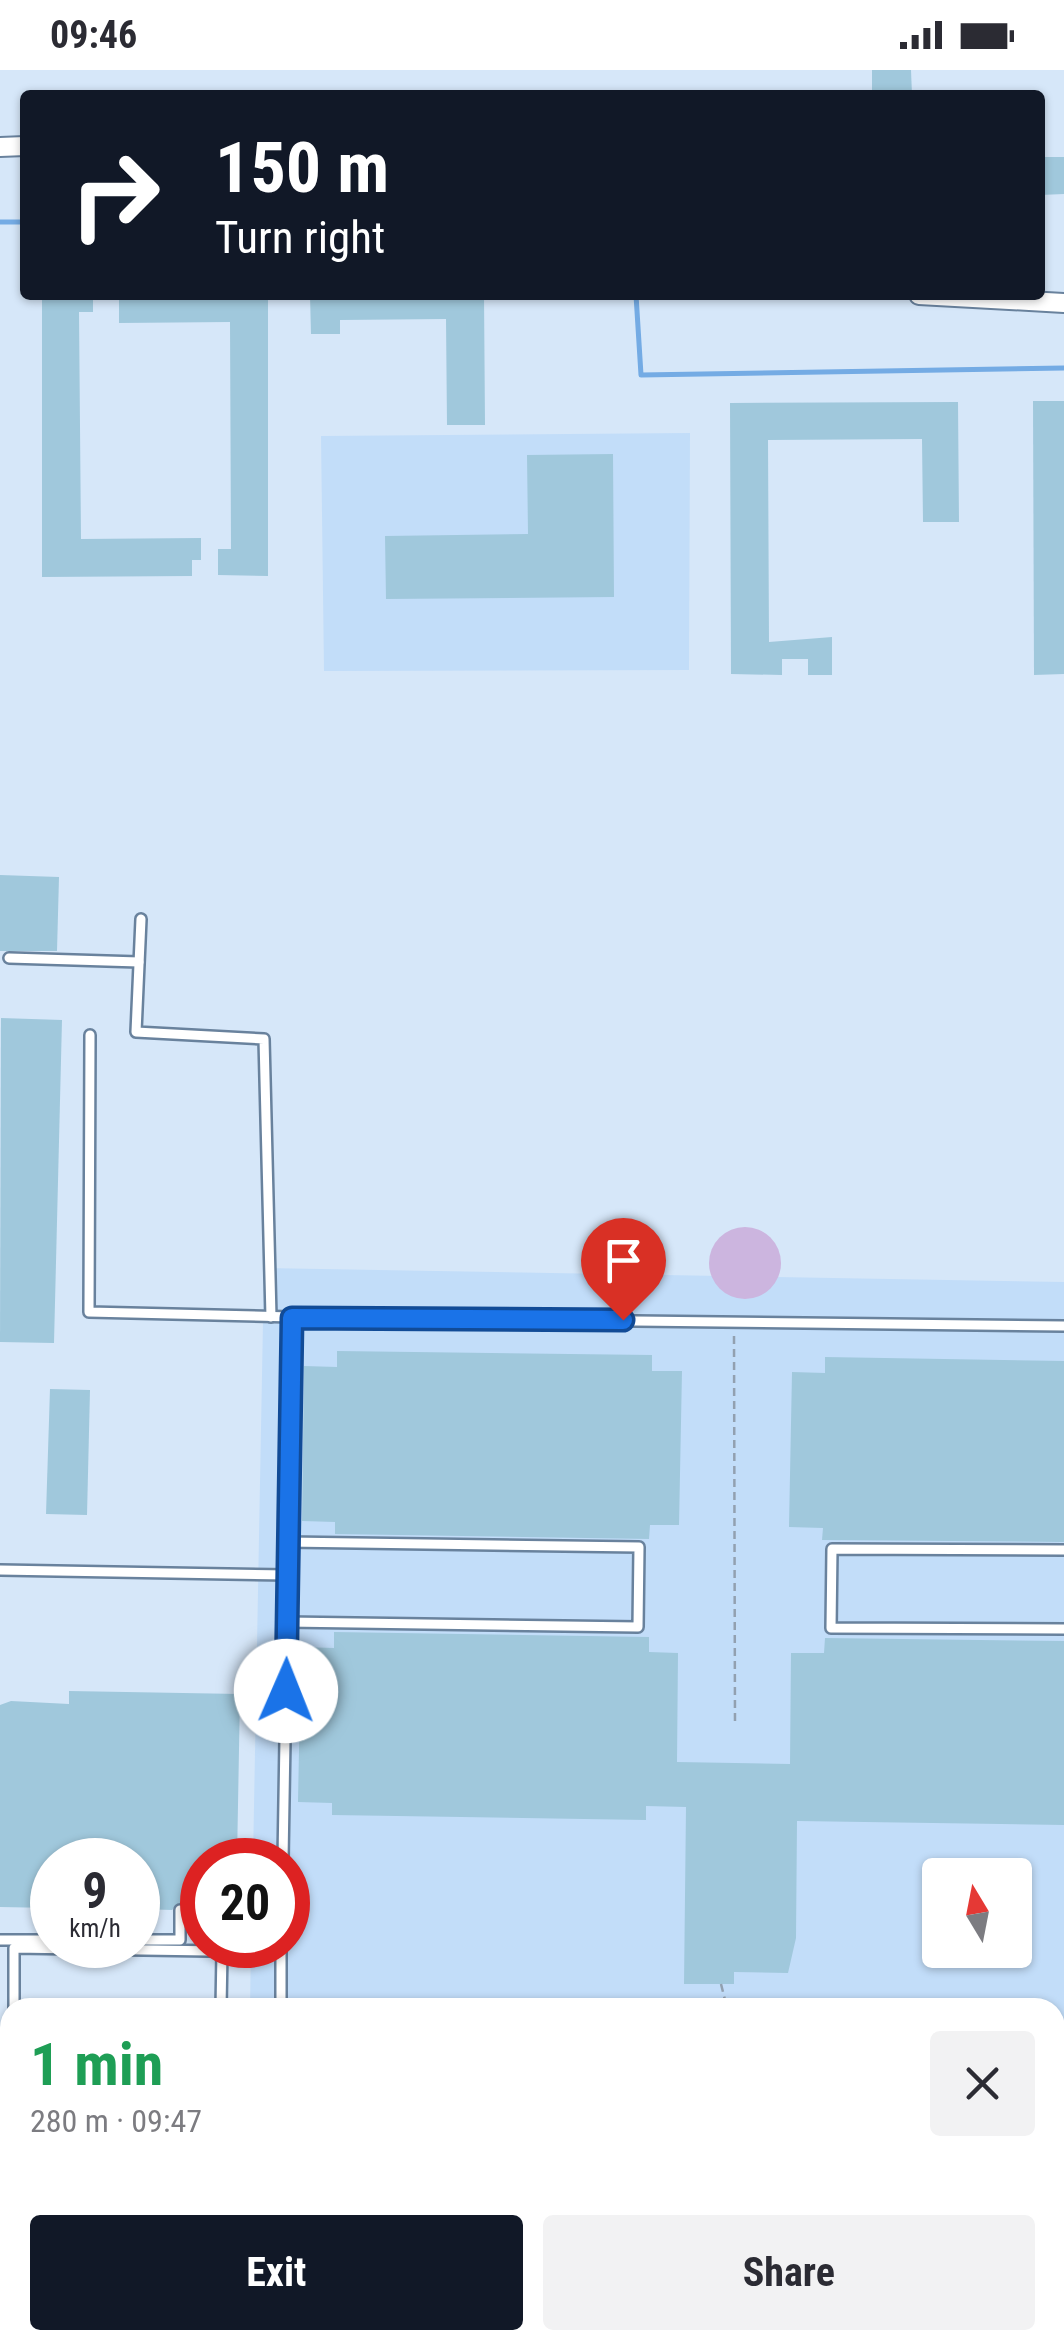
<!DOCTYPE html>
<meta charset="utf-8">
<style>
body{margin:0;font-family:"Roboto Condensed",sans-serif;background:#f2f2f3;color:#2b2b33;height:100vh;display:flex;flex-direction:column;font-size:38px;white-space:nowrap}
*{box-sizing:border-box;margin:0}
p{font-size:32px;color:#7c7c81}
.icon{flex:none;width:55px;height:55px;fill:none;stroke:currentColor;stroke-width:2;stroke-linecap:round;stroke-linejoin:round}
.map{position:relative;flex:1;overflow:hidden}
.details{position:absolute;left:0px;top:1928px;width:1065px;height:352px;display:flex;flex-direction:column;background:#fff;border-radius:30px 30px 0 0;box-shadow:0 2px 8px #0004}
.details>*{flex:none}
.banner{position:absolute;left:20px;top:20px;width:1025px;height:210px;border-radius:10px;box-shadow:0 2px 8px #0004;background:#111827;color:#fff;overflow:hidden}
.needle{width:65px;rotate:350deg}
.controls{position:absolute;left:922px;top:1788px;display:grid;gap:20px}
.controls a{display:grid;place-items:center;width:110px;height:110px;border-radius:10px;background:#fff;box-shadow:0 2px 8px #0004;font-size:50px}
.speed{position:absolute;left:30px;top:1768px;display:flex;gap:20px;font-size:50px;font-weight:700;text-align:center}
.speed>*{display:grid;place-content:center;width:130px;height:130px;border-radius:50%;background:#fff;box-shadow:0 2px 8px #0004;line-height:1}
.speed small{font-size:25px;font-weight:400}
.speed .limit{border:15px solid #d22;background:#fff;color:#111}
.pin{position:absolute;display:grid;place-items:center;width:85px;height:85px;color:#fff;margin:-102px -42px;border-radius:50% 50% 50% 0;rotate:-45deg;box-shadow:0 0 10px #0007}
.pin .icon{rotate:45deg}
.me{position:absolute;width:110px;margin:-55px;rotate:1deg;stroke-linejoin:round;filter:drop-shadow(0 0 8px #0008)}
.turn{display:flex;align-items:center;gap:35px;height:210px;padding:0 30px;font-size:45px}
.turn .icon{width:130px;height:130px;stroke-width:2.5}
.turn b{display:block;font-size:70px;line-height:85px}
.round{display:grid;place-items:center;flex:none;width:105px;height:105px;border-radius:10px;background:#f2f2f3}
.summary{display:flex;align-items:center;justify-content:space-between;height:170px;padding:0 30px}
h1{font-size:60px;font-weight:700;line-height:75px;color:#1e9e55}
.cta{display:flex;gap:20px;margin-top:auto;padding:20px 30px}
.cta a{flex:1;height:115px;border-radius:10px;background:#111827;color:#fff;font-size:40px;font-weight:700;line-height:115px;text-align:center}
.cta a+a{background:#f2f2f3;color:#2b2b33}
.status{display:flex;justify-content:space-between;align-items:center;height:70px;padding:0 50px;background:#fff;direction:ltr}
.status svg{height:28px;fill:currentColor}
.map>svg:first-child{display:block}
</style>
<div class="status"><b>09:46</b><svg viewBox="0 0 49 12"><path d="M0 12V9h3v3zM5 12V6h3v6zM10 12V3h3v9zM15 12V0h3v12zM26 1h20v11H26zM47 4h2v5h-2z"/></svg></div>
<div class="map">
<svg width="1064" height="2279" viewBox="0 0 1064 2279">
<rect width="100%" height="100%" fill="#d6e7f9"/>
<g fill="#c2ddf9" fill-rule="evenodd">
<polygon points="690,363 689,600 324,601 321,366"/>
<path d="M264 1198 1064 1212V2079H1055V1938H250L251 1875H288V1790H253ZM940 1805H1015V1880H940Z"/>
</g>
<circle fill="#ccb5df" cx="745" cy="1193" r="36"/>
<g fill="none" stroke-linecap="round" stroke-linejoin="round">
<g stroke="#74abe4" stroke-width="5">
<polyline points="0,152 25,152"/>
<polyline points="636,225 641,305 1064,298"/>
</g>
</g>
<g fill="#a0c8dc">
<polygon points="872,0 911,0 912,25 872,25"/>
<polygon points="1040,87 1064,87 1064,124 1040,125"/>
<polygon points="42,225 93,225 93,242 79,242 81,469 201,468 201,490 192,490 192,506 42,507"/>
<polygon points="119,225 268,225 268,506 218,505 218,479 231,479 230,252 119,253"/>
<polygon points="310,225 484,225 485,355 447,355 446,249 340,250 340,264 311,264"/>
<polygon points="1033,331 1064,331 1064,604 1034,605"/>
<polygon points="958,332 959,452 923,452 922,369 768,370 769,572 832,567 832,605 808,605 808,589 782,589 782,605 731,604 730,333"/>
<polygon points="613,384 614,527 386,529 385,466 528,464 527,385"/>
<polygon points="0,805 59,807 57,881 0,881"/>
<polygon points="1,948 62,950 54,1273 0,1272"/>
<polygon points="337,1281 652,1285 652,1301 682,1301 679,1455 650,1455 649,1469 335,1464 335,1452 302,1451 304,1296 337,1297"/>
<polygon points="825,1287 1064,1291 1064,1472 822,1470 823,1458 789,1457 792,1302 825,1303"/>
<polygon points="50,1319 90,1320 87,1445 46,1444"/>
<polygon points="334,1562 649,1567 649,1582 678,1583 677,1692 790,1694 791,1583 824,1583 825,1568 1064,1571 1064,1755 797,1751 796,1868 788,1903 734,1902 734,1914 684,1914 686,1737 646,1736 646,1750 332,1745 332,1733 298,1732 301,1577 334,1578"/>
<polygon points="69,1621 240,1624 237,1790 202,1790 202,1840 188,1840 181,1832 172,1840 138,1839 138,1790 52,1790 52,1838 0,1837 0,1635 11,1631 69,1634"/>
</g>
<g fill="none" stroke-linecap="round" stroke-linejoin="round">
<defs>
<g id="lane">
<polyline points="141,849 136,962 264,969 271,1247"/>
<polyline points="9,888 139,892"/>
<polyline points="90,965 89,1242 292,1247"/>
<polyline points="1064,1480 832,1479 831,1558 1064,1559"/>
<polyline points="0,1500 288,1505"/>
<polyline points="287,1552 638,1557 639,1477 288,1472"/>
<polyline points="283,1790 292,1247 1064,1256"/>
<polyline points="0,1870 52,1870"/>
<polyline points="138,1870 180,1870 180,1840"/>
<polyline points="14,1938 14,1878 281,1882"/>
<polyline points="221,1938 222,1881"/>
<polyline points="281,1938 281,1875"/>
<polyline points="0,2118 10,2117"/>
<polyline points="657,2270 670,2279"/>
<polyline points="37,2279 37,2270"/>
<polyline points="276,2279 276,2270"/>
<polyline points="367,2279 367,2270"/>
<polyline points="689,2279 689,2270"/>
<polyline points="905,2279 912,2270"/>
<polyline points="974,2279 974,2270"/>
</g>
<g id="street">
<polyline points="0,77 25,76"/>
<polyline points="919,225 1064,233"/>
</g>
</defs>
<use href="#lane" stroke="#69829d" stroke-width="14"/>
<use href="#street" stroke="#69829d" stroke-width="22"/>
<g stroke="#92a0b0" stroke-width="2.5" stroke-dasharray="8 5" stroke-linecap="butt">
<polyline points="734,1266 735,1655"/>
<polyline points="721,1914 727,1938"/>
<polyline points="0,2049 10,2050"/>
</g>
<use href="#lane" stroke="#fff" stroke-width="9"/>
<use href="#street" stroke="#fff" stroke-width="18"/>
</g>
<g fill="none" stroke-linecap="round" stroke-linejoin="round">
<defs>
<polyline id="route" points="286,1621 292,1248 623,1250"/>
</defs>
<use href="#route" stroke="#114b97" stroke-width="25"/>
<use href="#route" stroke="#1a73e8" stroke-width="18"/>
</g>
</svg>
<div class="controls">
<a><svg class="needle" viewBox="-14 -14 28 28"><path d="M0-13l5 13h-10z" fill="#e53935"/><path d="M0 13l5-13h-10z" fill="#7c7c81"/></svg></a>
</div>
<div class="speed"><div>9<small>km/h</small></div><div class="limit">20</div></div>
<div class="pin" style="left:623px;top:1250px;background:#d93025"><svg class="icon" aria-label="arrive" viewBox="0 0 24 24"><path d="M6 21V4h12l-3 4 3 4H6"/></svg></div>
<svg class="me" style="left:286px;top:1621px" viewBox="-20 -20 40 40"><circle r="19" fill="#fff"/><path d="M0-13L10 11 0 6-10 11z" fill="#1a73e8"/></svg>
<div class="banner">
<div class="turn"><svg class="icon" aria-label="right" viewBox="0 0 24 24"><path d="M7 20v-9h11M14 6l5 5-5 5"/></svg><div><b>150 m</b>Turn right</div></div>
</div>
<section class="details">
<div class="summary"><div><h1>1 min</h1><p>280 m · 09:47</p></div><a class="round"><svg class="icon" aria-label="close" viewBox="0 0 24 24"><path d="M6 6l12 12M18 6L6 18"/></svg></a></div>
<div class="cta"><a>Exit</a><a>Share</a></div>
</section>
</div>
